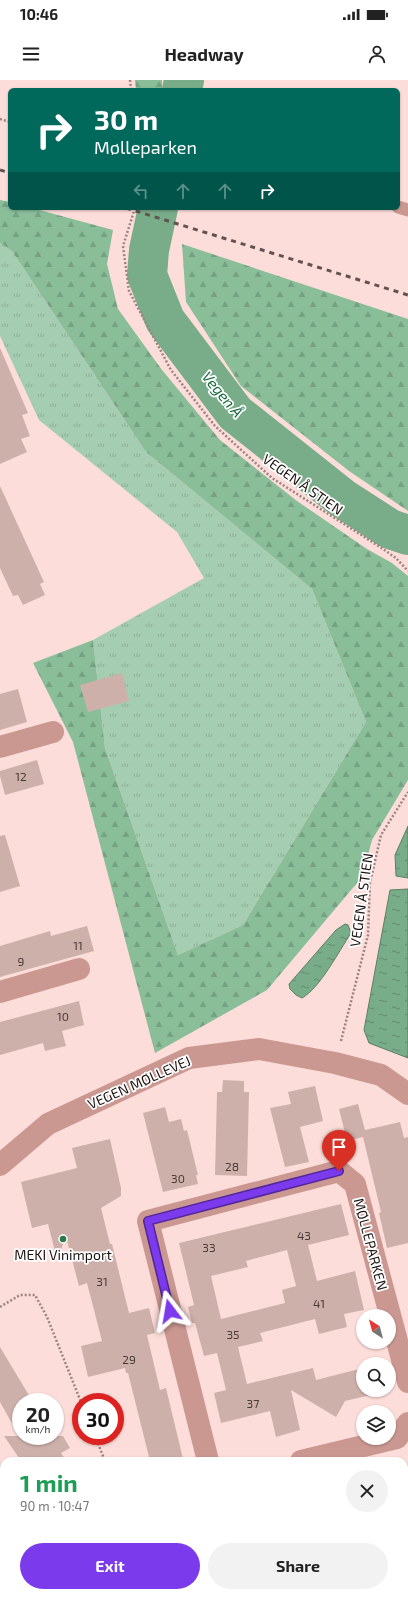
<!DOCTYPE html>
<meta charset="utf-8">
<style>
body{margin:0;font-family:"Exo 2",sans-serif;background:#f2f2f2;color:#222;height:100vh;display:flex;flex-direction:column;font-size:15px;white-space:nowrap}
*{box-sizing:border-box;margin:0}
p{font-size:13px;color:#767676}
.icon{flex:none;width:22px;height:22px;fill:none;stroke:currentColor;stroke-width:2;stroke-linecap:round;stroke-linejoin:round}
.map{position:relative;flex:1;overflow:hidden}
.side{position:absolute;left:0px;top:1377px;width:408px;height:140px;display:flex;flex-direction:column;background:#fff;border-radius:12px 12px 0 0;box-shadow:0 1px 3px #0004}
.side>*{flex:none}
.top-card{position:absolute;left:8px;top:8px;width:392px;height:122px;border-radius:6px;box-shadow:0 1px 3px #0004;background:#00695c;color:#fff;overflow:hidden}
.needle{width:26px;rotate:324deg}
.tools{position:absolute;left:356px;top:1229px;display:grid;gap:8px}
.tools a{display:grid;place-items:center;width:40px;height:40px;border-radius:50%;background:#fff;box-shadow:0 1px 3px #0004;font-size:20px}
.speed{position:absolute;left:12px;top:1313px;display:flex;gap:8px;font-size:20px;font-weight:700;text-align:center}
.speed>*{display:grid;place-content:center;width:52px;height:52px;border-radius:50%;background:#fff;box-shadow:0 1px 3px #0004;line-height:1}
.speed small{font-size:10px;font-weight:400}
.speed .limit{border:6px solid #d22;background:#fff;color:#111}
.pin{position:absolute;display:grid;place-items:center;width:34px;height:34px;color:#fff;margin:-41px -17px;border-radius:50% 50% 50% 0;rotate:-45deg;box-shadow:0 0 4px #0007}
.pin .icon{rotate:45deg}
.me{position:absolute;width:44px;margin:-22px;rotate:346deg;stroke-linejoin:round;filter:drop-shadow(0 0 3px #0008)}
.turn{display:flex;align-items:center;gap:14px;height:84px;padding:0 20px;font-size:18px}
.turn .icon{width:52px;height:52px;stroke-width:2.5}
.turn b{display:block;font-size:28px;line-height:34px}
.lanes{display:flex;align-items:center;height:38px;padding:0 20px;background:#0003;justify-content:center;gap:20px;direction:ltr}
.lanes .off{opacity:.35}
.round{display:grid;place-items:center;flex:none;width:42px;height:42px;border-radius:21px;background:#f2f2f2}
.head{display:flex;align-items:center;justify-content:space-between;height:68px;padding:0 20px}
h1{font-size:24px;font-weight:700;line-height:30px;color:#1e9e55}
.action{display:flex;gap:8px;margin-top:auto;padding:8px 20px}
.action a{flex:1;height:46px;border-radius:24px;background:#7c3aed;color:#fff;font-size:16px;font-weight:700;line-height:46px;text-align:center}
.action a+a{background:#f2f2f2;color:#222}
.status{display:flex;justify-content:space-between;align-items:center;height:28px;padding:0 20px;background:#fff;direction:ltr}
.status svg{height:11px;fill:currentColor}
header{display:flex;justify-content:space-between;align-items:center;height:52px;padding:0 20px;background:#fff;font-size:18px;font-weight:700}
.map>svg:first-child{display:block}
</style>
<div class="status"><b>10:46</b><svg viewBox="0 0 49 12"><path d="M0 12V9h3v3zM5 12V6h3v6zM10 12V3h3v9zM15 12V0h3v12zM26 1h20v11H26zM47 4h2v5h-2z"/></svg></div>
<header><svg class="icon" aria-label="menu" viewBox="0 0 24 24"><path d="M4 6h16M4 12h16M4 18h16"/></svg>Headway<svg class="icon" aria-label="person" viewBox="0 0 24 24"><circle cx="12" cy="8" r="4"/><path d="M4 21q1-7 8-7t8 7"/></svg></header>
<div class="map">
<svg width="408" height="1517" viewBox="0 0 408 1517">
<defs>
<pattern id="grass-tufts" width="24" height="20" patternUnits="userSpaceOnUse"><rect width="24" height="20" fill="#a5cdb1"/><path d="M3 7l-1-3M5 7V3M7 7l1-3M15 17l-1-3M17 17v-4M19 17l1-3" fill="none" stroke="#8daf97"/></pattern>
<pattern id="forest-firs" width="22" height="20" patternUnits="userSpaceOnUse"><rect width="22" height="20" fill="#89be99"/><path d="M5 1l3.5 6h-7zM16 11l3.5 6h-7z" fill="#76a283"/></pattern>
<pattern id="water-ripples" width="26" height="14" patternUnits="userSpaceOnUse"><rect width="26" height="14" fill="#79ad89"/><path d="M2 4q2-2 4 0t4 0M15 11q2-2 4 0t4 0" fill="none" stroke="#628b6f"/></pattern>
</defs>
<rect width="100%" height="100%" fill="#fdddd9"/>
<polygon fill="url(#grass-tufts)" points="0,163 12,171 146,372 312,509 366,642 243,845 178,875 105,668 93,560 204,498 177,452 39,340 0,256"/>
<g fill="url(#forest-firs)">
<polygon points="135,0 162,0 162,10 136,10"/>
<polygon points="0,120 10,122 10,128 32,128 113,150 107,184 118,229 162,290 220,360 297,421 367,469 392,483 408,496 408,700 372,760 362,797 267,910 155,973 73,662 33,583 93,560 105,668 178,875 243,845 366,642 312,509 146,372 12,171 0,163"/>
<polygon points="182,164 408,239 408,431 349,391 241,306 186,222"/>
</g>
<g fill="url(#water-ripples)" stroke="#5d7e65">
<polygon points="408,746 408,798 396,796 395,775"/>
<polygon points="408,809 408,978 369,963 364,950 390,810"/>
<path d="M345 844 348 845 351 853C339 871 320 908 302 918L296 915 290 909 289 904 336 850Z"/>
</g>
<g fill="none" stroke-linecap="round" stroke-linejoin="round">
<g stroke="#79ad89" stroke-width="40">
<polyline points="182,10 184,0"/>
<polyline points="158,128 149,170 147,195 165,240 235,333 342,418 390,449 408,455"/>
</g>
</g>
<g fill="#ceb0ab" fill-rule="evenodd">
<polygon points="0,268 28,333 22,335 30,356 21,359 27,372 0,384"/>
<polygon points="0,406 44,502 40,504 45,515 23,525 18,515 13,516 0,488"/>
<polygon points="122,593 129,621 88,632 80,605"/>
<polygon points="18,609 27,642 0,650 0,614"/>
<polygon points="37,680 44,704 5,715 0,696 0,691"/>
<polygon points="5,755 20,806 0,812 0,756"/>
<polygon points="87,846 94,871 0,897 0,866 50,851 51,856"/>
<polygon points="79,921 84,945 62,951 66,966 45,971 43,963 0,975 0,942"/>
<polygon points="223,1000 244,1001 244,1012 249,1012 247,1096 215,1095 217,1012 222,1012"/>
<polygon points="315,1006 323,1041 300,1047 309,1082 285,1087 270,1028 291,1024 288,1012"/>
<polygon points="358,1024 365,1050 400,1042 404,1058 408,1057 408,1163 387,1168 379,1133 381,1132 363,1057 347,1061 339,1029"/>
<polygon points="165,1027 169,1042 181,1039 184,1051 187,1050 198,1095 196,1095 198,1104 163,1112 143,1033"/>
<polygon points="110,1059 121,1108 121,1116 101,1128 110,1164 112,1164 129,1233 149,1228 155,1253 147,1255 160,1310 166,1308 183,1379 174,1381 150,1381 128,1293 126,1293 125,1288 88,1297 81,1266 102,1261 87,1203 79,1206 66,1157 57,1179 48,1144 32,1148 21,1102 77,1088 72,1068"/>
<path d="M341 1124 349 1155 308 1165 317 1201 355 1191 364 1230 344 1234 347 1247 319 1254 315 1239 260 1253 263 1261 238 1267 247 1304 313 1288 316 1300 363 1288V1310H374L375 1314 345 1321 336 1337 291 1310 300 1350 276 1357 270 1331 221 1343 214 1313 226 1310 217 1273 204 1276 195 1243H192L188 1227 194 1225 179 1163ZM287 1170 296 1206 282 1210 285 1223 221 1239 211 1196 248 1187 246 1181Z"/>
<polygon points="0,1267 33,1322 21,1322 21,1356 63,1356 70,1368 61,1373 66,1381 21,1381 4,1356 19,1356 0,1322"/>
</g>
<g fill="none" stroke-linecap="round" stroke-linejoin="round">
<g stroke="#9a8381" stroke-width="2.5" stroke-dasharray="2 2" stroke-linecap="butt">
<polyline points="130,0 131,10"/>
<polyline points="0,39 10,42"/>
<polyline points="135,128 123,166 129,211 171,290 215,346 272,398 380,467 396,478 408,491"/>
<polyline points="341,961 368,855 370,803 381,755 408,712"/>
<polyline points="0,1227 20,1215 35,1215 47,1237 81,1322"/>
<polyline points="95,1356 105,1381"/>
</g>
<polyline stroke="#ca9891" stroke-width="13" points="398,127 408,130"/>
<g stroke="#ca9891" stroke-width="22">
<polyline points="0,667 53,652"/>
<polyline points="0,912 79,889"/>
<polyline points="0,1085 48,1044 189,978 259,969 335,983 381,995 408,1014"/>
<polyline points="208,1381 148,1141 339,1091 355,1104 408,1302"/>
<polyline points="301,1381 397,1358 408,1343"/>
<polyline points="0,1397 4,1404"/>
<polyline points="0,1472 4,1470"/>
</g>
<g stroke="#635250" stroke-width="3" stroke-dasharray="5 5" stroke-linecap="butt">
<polyline points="0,90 10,93"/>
<polyline points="126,128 408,215"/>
</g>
</g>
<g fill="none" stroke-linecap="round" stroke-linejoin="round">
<defs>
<polyline id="route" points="170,1231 148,1141 339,1091"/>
</defs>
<use href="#route" stroke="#51269a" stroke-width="10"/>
<use href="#route" stroke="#7c3aed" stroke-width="7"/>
</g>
<circle fill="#29794a" stroke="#fff" stroke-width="1.5" cx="63" cy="1159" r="4"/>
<g text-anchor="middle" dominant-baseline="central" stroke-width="3.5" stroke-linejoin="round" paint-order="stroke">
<g font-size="12" fill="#483a38">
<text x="21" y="696">12</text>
<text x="78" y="865">11</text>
<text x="21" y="881">9</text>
<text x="63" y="936">10</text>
<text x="232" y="1086">28</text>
<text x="178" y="1098">30</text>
<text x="304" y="1155">43</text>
<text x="209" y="1167">33</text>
<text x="102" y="1201">31</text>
<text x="319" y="1223">41</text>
<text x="233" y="1254">35</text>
<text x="129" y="1279">29</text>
<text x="253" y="1323">37</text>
</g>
<g font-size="14" fill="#1c1211" stroke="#fff">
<text transform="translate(303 404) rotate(35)">VEGEN Å STIEN</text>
<text transform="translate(361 820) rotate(-82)">VEGEN Å STIEN</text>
<text transform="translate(139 1002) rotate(-24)">VEGEN MØLLEVEJ</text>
<text transform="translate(371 1164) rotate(75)">MØLLEPARKEN</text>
</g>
<g font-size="14" fill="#1c1211" stroke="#fff">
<text x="63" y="1174">MEKI Vinimport</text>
</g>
<g font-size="15" font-style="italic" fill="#13683b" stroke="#fff">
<text transform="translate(223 314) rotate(50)">Vegen Å</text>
</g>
</g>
</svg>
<div class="tools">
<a><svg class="needle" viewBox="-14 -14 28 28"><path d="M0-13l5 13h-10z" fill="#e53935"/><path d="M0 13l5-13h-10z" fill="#767676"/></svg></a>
<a><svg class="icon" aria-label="search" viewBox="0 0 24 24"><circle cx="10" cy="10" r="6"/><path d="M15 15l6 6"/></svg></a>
<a><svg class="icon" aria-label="layers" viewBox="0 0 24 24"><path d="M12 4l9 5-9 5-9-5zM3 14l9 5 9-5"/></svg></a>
</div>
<div class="speed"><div>20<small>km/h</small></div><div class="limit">30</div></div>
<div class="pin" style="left:339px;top:1091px;background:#d93025"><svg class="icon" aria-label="arrive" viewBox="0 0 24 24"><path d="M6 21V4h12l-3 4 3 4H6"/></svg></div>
<svg class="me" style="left:170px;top:1231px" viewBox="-20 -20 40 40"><path d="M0-17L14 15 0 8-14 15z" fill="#7c3aed" stroke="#fff" stroke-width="4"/></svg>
<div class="top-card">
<div class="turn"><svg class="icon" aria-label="right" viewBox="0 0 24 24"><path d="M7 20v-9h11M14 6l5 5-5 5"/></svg><div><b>30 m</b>Mølleparken</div></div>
<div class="lanes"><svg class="icon off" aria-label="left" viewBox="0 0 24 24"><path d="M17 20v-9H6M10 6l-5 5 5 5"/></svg><svg class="icon off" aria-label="ahead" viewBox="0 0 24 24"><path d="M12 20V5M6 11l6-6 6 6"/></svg><svg class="icon off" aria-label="ahead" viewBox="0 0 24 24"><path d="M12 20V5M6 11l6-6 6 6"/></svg><svg class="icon" aria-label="right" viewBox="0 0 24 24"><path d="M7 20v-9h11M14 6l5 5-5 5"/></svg></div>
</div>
<section class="side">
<div class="head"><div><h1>1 min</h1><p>90 m · 10:47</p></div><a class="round"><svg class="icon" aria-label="close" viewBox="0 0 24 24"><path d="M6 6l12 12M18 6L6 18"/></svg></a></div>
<div class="action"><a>Exit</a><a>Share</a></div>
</section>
</div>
